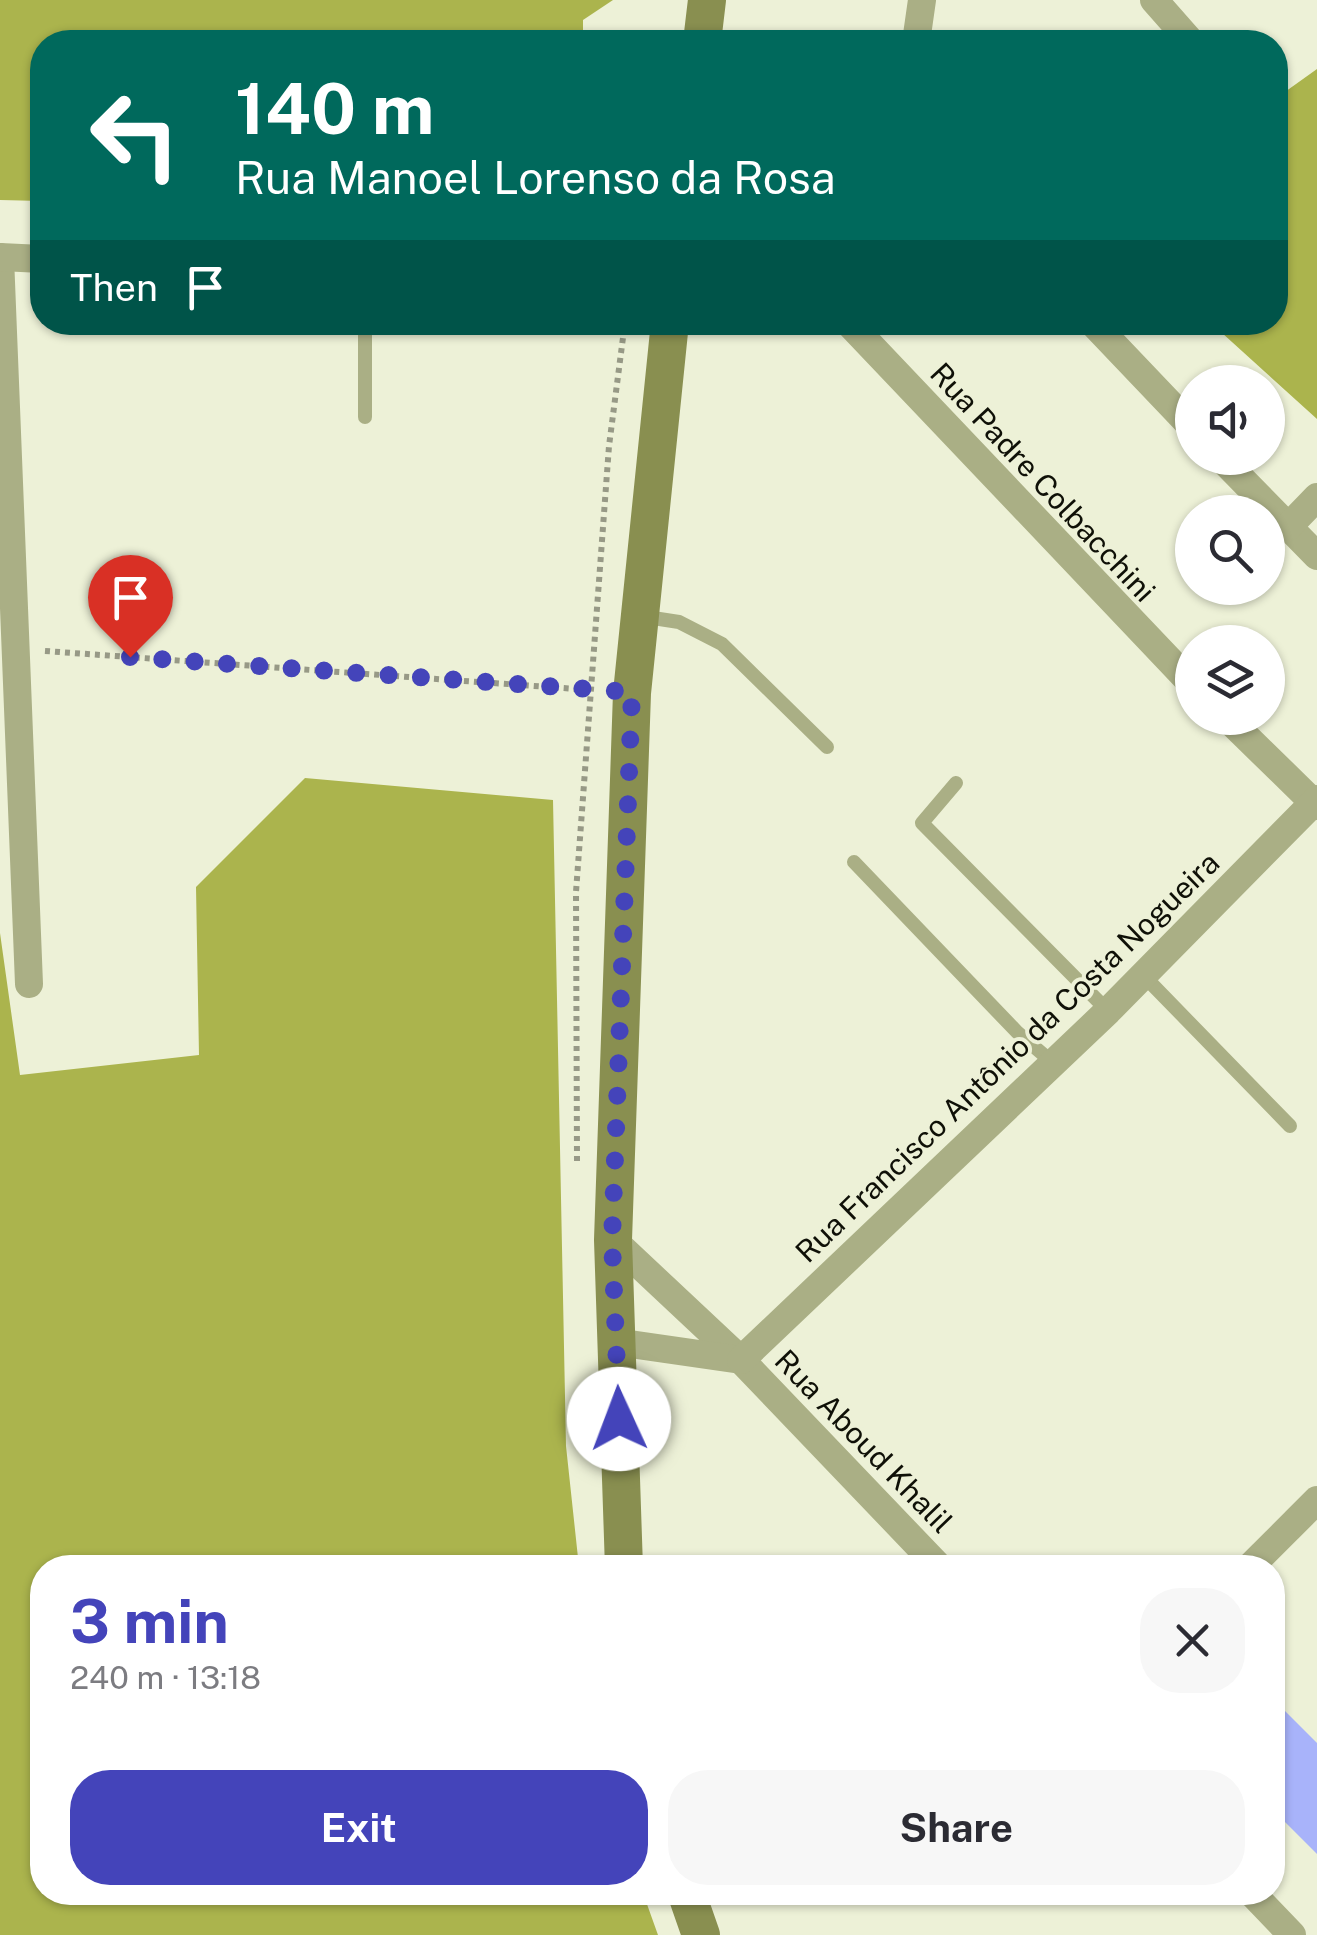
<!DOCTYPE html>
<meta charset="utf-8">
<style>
body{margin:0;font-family:"Public Sans",sans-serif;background:#f7f7f7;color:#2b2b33;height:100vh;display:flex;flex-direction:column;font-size:38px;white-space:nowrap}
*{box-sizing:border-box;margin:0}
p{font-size:32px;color:#7c7c81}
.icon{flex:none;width:55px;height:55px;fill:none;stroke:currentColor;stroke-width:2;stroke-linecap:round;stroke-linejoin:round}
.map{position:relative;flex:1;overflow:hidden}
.panel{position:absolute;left:30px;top:1555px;width:1255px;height:350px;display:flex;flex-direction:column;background:#fff;border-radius:40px;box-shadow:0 2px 8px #0004}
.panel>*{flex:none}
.top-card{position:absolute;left:30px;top:30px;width:1258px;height:305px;border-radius:40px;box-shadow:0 2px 8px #0004;background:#00695c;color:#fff;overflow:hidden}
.controls{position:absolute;left:1175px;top:365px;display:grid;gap:20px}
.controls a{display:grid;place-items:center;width:110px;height:110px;border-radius:50%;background:#fff;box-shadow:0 2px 8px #0004;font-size:50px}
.pin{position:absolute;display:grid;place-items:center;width:85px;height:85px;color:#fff;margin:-102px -42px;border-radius:50% 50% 50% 0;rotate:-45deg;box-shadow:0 0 10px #0007}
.pin .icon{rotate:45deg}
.me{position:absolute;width:110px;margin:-55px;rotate:358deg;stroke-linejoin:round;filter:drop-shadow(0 0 8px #0008)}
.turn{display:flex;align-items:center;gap:35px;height:210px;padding:0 40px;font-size:45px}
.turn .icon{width:130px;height:130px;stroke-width:2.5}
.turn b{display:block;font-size:70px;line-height:85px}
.then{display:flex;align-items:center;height:95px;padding:0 40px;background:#0003;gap:20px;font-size:38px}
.round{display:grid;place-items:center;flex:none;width:105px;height:105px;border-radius:40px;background:#f7f7f7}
.summary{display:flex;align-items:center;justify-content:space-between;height:170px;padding:0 40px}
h1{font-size:60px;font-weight:700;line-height:75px;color:#4444ba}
.primary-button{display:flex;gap:20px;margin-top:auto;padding:20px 40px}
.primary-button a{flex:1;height:115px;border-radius:40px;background:#4444ba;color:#fff;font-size:40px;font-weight:700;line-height:115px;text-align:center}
.primary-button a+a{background:#f7f7f7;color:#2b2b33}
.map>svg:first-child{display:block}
</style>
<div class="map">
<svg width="1317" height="1935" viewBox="0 0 1317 1935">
<rect width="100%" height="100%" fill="#edf1d7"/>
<g fill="#abb44d">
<polygon points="0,0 613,0 583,20 583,42 243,42 150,32 154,42 42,42 42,201 0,200"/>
<polygon points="1317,69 1317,419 1211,323 1275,322 1275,99"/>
<polygon points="305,778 553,800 566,1446 579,1567 42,1568 42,1892 643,1893 658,1935 0,1935 0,933 20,1075 199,1055 196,887"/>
</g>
<polygon fill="#a8b3fa" points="1272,1698 1317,1743 1317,1854 1272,1809"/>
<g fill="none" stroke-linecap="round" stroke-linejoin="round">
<g stroke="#979986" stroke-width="6" stroke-dasharray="5 5" stroke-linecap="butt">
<polyline points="45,651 591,690"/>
<polyline points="577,1161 576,892 609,446 625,322"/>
</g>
<g stroke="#aaaf85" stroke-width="14">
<polyline points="365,417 365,322"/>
<polyline points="640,616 679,622 722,644 827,747"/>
<polyline points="956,783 922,823 1108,1011"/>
<polyline points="854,862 1017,1032 1052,1062"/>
<polyline points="1143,975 1290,1126"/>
</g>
<g stroke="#aaaf85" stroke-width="28">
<polyline points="1154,0 1191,42"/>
<polyline points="916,42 922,0"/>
<polyline points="0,257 29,984"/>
<polyline points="0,257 42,259"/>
<polyline points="848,322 1192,684"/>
<polyline points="1092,322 1192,427"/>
<polyline points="1221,458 1317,556"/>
<polyline points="1288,527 1317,497"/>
<polyline points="1227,718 1317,806"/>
<polyline points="613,1240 741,1360 940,1568"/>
<polyline points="616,1342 741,1360"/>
<polyline points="741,1360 1108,1011 1317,799"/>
<polyline points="1249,1568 1317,1500"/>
<polyline points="1251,1892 1292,1935"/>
</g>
<g stroke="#898f50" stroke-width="38">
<polyline points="702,42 707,0"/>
<polyline points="624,1568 613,1240 632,693 670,322"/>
<polyline points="686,1892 701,1935"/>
</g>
</g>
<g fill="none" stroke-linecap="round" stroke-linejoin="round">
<polyline stroke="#4444ba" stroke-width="18" stroke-dasharray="0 32.4" points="130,657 632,692 612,1240 619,1419"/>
</g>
<g text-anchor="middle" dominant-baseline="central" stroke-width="8" stroke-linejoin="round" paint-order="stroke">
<g font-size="30" fill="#0f1007" stroke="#edf1d7">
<text transform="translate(1043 482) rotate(47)">Rua Padre Colbacchini</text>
<text transform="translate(1007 1057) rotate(-44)">Rua Francisco Antônio da Costa Nogueira</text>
<text transform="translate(864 1441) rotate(46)">Rua Aboud Khalil</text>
</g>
</g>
</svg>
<div class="controls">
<a><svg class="icon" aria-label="sound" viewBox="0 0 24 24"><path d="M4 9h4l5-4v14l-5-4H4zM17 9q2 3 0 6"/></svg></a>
<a><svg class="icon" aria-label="search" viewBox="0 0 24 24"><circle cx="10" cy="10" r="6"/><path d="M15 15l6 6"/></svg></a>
<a><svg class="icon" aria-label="layers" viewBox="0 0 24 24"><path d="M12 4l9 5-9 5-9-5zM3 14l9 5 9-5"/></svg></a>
</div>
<div class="pin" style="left:130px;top:657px;background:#d93025"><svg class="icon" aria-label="arrive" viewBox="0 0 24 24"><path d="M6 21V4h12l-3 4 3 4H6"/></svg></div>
<svg class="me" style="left:619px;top:1419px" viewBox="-20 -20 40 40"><circle r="19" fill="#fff"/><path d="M0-13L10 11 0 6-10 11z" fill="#4444ba"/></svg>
<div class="top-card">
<div class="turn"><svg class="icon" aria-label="left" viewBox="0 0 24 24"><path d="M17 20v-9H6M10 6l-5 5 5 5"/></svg><div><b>140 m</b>Rua Manoel Lorenso da Rosa</div></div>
<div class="then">Then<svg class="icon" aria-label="arrive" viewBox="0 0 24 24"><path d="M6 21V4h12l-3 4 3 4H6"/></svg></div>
</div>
<section class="panel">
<div class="summary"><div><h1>3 min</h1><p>240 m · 13:18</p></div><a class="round"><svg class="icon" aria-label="close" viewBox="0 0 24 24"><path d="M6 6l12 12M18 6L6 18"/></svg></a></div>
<div class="primary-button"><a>Exit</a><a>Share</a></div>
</section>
</div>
